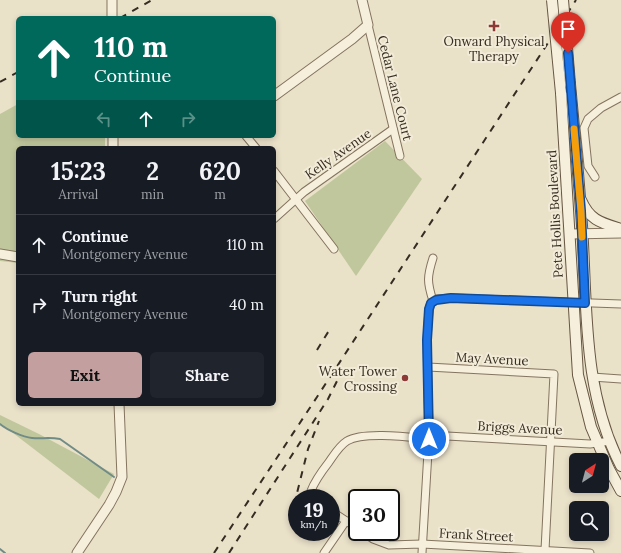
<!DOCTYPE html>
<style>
body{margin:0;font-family:Lora,serif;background:#20242c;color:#f1f3f6;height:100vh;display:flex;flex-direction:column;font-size:15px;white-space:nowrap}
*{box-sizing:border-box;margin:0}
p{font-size:13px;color:#9ea1a6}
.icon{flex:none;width:22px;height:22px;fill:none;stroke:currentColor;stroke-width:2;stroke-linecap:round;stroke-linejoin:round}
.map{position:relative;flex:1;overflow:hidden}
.details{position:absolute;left:16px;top:146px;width:260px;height:260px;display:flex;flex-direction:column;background:#171b24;border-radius:6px;box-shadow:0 2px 6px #0003}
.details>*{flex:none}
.guide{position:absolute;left:16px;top:16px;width:260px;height:122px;border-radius:6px;box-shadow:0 2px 6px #0003;background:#00695c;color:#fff;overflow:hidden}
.needle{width:26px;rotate:36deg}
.buttons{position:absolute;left:569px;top:453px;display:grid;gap:8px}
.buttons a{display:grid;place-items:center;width:40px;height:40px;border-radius:6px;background:#171b24;box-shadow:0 2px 6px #0003;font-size:20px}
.speed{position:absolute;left:288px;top:489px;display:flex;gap:8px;font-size:20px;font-weight:700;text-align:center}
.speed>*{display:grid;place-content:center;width:52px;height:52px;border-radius:50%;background:#171b24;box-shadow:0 2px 6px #0003;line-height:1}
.speed small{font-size:10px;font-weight:400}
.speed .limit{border:2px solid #111;border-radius:6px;background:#fff;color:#111}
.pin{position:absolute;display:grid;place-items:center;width:34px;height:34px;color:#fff;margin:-41px -17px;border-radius:50% 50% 50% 0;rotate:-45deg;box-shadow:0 0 4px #0007}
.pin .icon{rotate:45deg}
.me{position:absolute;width:44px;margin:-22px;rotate:0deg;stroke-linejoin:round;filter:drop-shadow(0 0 3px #0008)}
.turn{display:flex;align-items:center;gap:14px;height:84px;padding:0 12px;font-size:18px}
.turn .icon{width:52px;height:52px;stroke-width:2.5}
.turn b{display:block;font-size:28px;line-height:34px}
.lanes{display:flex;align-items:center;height:38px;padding:0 12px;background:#0003;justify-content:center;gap:20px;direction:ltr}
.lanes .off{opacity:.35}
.eta{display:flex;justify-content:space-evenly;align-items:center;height:68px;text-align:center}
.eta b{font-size:24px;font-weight:800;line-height:28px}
.action{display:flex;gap:8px;margin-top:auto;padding:8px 12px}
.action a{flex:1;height:46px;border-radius:6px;background:#c49fa0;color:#111;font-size:16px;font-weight:800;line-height:46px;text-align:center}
.action a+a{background:#20242c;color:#f1f3f6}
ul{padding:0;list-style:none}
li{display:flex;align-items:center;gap:12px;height:60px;padding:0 12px;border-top:1px solid #363941}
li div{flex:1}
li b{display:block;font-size:15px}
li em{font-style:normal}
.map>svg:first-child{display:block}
</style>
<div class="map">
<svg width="621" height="553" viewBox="0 0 621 553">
<rect width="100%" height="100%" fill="#eae1c9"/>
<g fill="#c1c79d">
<polygon points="18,104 18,136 105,136 105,148 18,148 18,263 0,261 0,114"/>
<polygon points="385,141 422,179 356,276 305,201"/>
<polygon points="0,415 39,434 114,474 99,499 0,423"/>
</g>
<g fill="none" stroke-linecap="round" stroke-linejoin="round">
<g stroke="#708c86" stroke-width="2">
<path d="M0 424C7 430 23 437 32 438 42 439 49 437 60 439L114 477"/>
<polyline points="0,549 5,553"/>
</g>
<defs>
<g id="minor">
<polyline points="368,25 400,156"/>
<polyline points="246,136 256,148"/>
<polyline points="274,171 334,249"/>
<polyline points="595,177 588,166 584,128 588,119 601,108 621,97"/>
<polyline points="274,219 304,192 393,129"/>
<path d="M433 301C427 282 427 277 433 258"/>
<polyline points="428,367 554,374 545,550"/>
<polyline points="592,377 621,379"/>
<polyline points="429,435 590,444 610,441"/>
<path d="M314 498 311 491C315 480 322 471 329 462 334 455 339 446 347 441 363 431 409 437 429 439"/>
<polyline points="331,511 357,528"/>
<polyline points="363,532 373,539 389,545 422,544 590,553"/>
<polyline points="324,553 346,521"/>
<polyline points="422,553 429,435 427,340 429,309 431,303 436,299 451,298 621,304"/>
</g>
<g id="tertiary">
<polyline points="112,0 112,18"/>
<polyline points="274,96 352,39 368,25 362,0"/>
<polyline points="113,136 113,148"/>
<polyline points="570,234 621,233"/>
<polyline points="0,254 18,257"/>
<polyline points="77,553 109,505 116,492 122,477 119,404"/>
</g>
<g id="secondary">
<path d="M570 84C574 127 578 169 581 211 588 297 580 387 621 466"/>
<polyline points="561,93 578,375 591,427 609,469 621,491"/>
<path d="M581 200C590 221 602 223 621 229"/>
</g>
</defs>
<use href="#minor" stroke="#84745f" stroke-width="9"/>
<use href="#tertiary" stroke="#84745f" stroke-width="11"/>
<use href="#secondary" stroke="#665642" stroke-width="12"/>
<use href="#minor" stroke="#f5efdb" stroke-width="7"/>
<use href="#tertiary" stroke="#f5efdb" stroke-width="9"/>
<use href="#secondary" stroke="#f5efdb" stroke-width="10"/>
<g stroke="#362c21" stroke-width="2" stroke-dasharray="7 7" stroke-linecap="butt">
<polyline points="120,18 152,0"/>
<polyline points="0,82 18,72"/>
<polyline points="317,350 330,329"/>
<polyline points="293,505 297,493 308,449 319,421"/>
<polyline points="214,553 317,397 576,0"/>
<polyline points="229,553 328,399 344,367"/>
</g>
<defs>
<g id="secondary-bridge">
<polyline points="552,0 561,93"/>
<polyline points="563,0 570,84"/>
</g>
</defs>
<use href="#secondary-bridge" stroke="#665642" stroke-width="12" stroke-linecap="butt"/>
<use href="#secondary-bridge" stroke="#f5efdb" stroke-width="10"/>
</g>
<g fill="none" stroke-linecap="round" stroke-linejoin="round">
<defs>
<polyline id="route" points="429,439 427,340 429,309 431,303 436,300 451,298 585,303 581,211 568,53"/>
</defs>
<use href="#route" stroke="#114b97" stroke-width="10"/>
<use href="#route" stroke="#1a73e8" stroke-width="7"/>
<polyline stroke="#f59e0b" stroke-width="7" points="574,129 581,211 582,237"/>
</g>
<g fill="#8d3936" stroke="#f2ebd7" stroke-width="1.5">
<path d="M492 20h4v4h4v4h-4v4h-4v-4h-4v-4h4z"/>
<circle cx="405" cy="378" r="4"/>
</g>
<g text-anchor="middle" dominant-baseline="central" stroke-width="4" stroke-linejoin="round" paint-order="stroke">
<g font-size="13" fill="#362c21" stroke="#f2ebd7">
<text x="494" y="41">Onward Physical<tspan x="494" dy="15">Therapy</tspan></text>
<text x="397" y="371" text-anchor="end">Water Tower<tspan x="397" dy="15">Crossing</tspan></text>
</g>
<g font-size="13" fill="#362c21" stroke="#f2ebd7">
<text transform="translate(395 88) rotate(76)">Cedar Lane Court</text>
<text transform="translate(338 154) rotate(-35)">Kelly Avenue</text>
<text transform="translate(555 214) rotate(-93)">Pete Hollis Boulevard</text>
<text transform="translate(492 359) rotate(3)">May Avenue</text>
<text transform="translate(520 428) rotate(3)">Briggs Avenue</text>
<text transform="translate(476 535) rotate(3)">Frank Street</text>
</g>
</g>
</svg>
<div class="buttons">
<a><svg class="needle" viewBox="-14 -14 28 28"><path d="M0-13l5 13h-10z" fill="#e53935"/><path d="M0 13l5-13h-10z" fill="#9ea1a6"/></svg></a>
<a><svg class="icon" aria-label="search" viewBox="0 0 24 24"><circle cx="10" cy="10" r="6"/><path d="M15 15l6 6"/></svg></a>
</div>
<div class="speed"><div>19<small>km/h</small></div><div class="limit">30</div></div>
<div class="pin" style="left:568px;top:53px;background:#d93025"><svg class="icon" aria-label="arrive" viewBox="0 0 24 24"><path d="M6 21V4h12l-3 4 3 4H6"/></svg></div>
<svg class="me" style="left:429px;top:439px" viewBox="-20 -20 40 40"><circle r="17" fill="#1a73e8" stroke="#fff" stroke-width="3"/><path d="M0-11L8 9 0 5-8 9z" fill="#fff"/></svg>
<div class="guide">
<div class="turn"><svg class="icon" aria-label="ahead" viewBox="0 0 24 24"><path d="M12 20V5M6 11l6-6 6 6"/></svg><div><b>110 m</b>Continue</div></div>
<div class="lanes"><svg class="icon off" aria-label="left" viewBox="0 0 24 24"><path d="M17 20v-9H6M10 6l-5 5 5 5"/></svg><svg class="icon" aria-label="ahead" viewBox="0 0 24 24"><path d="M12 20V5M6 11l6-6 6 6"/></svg><svg class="icon off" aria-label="right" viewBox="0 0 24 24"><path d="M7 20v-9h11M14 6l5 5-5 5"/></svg></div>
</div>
<section class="details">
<div class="eta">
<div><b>15:23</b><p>Arrival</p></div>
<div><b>2</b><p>min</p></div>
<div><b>620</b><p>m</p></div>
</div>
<ul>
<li><svg class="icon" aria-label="ahead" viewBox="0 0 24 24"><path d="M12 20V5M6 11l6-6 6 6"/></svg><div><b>Continue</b><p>Montgomery Avenue</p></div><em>110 m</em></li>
<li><svg class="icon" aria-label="right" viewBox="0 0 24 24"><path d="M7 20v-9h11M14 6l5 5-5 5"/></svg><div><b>Turn right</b><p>Montgomery Avenue</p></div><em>40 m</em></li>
</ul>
<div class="action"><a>Exit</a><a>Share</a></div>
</section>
</div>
